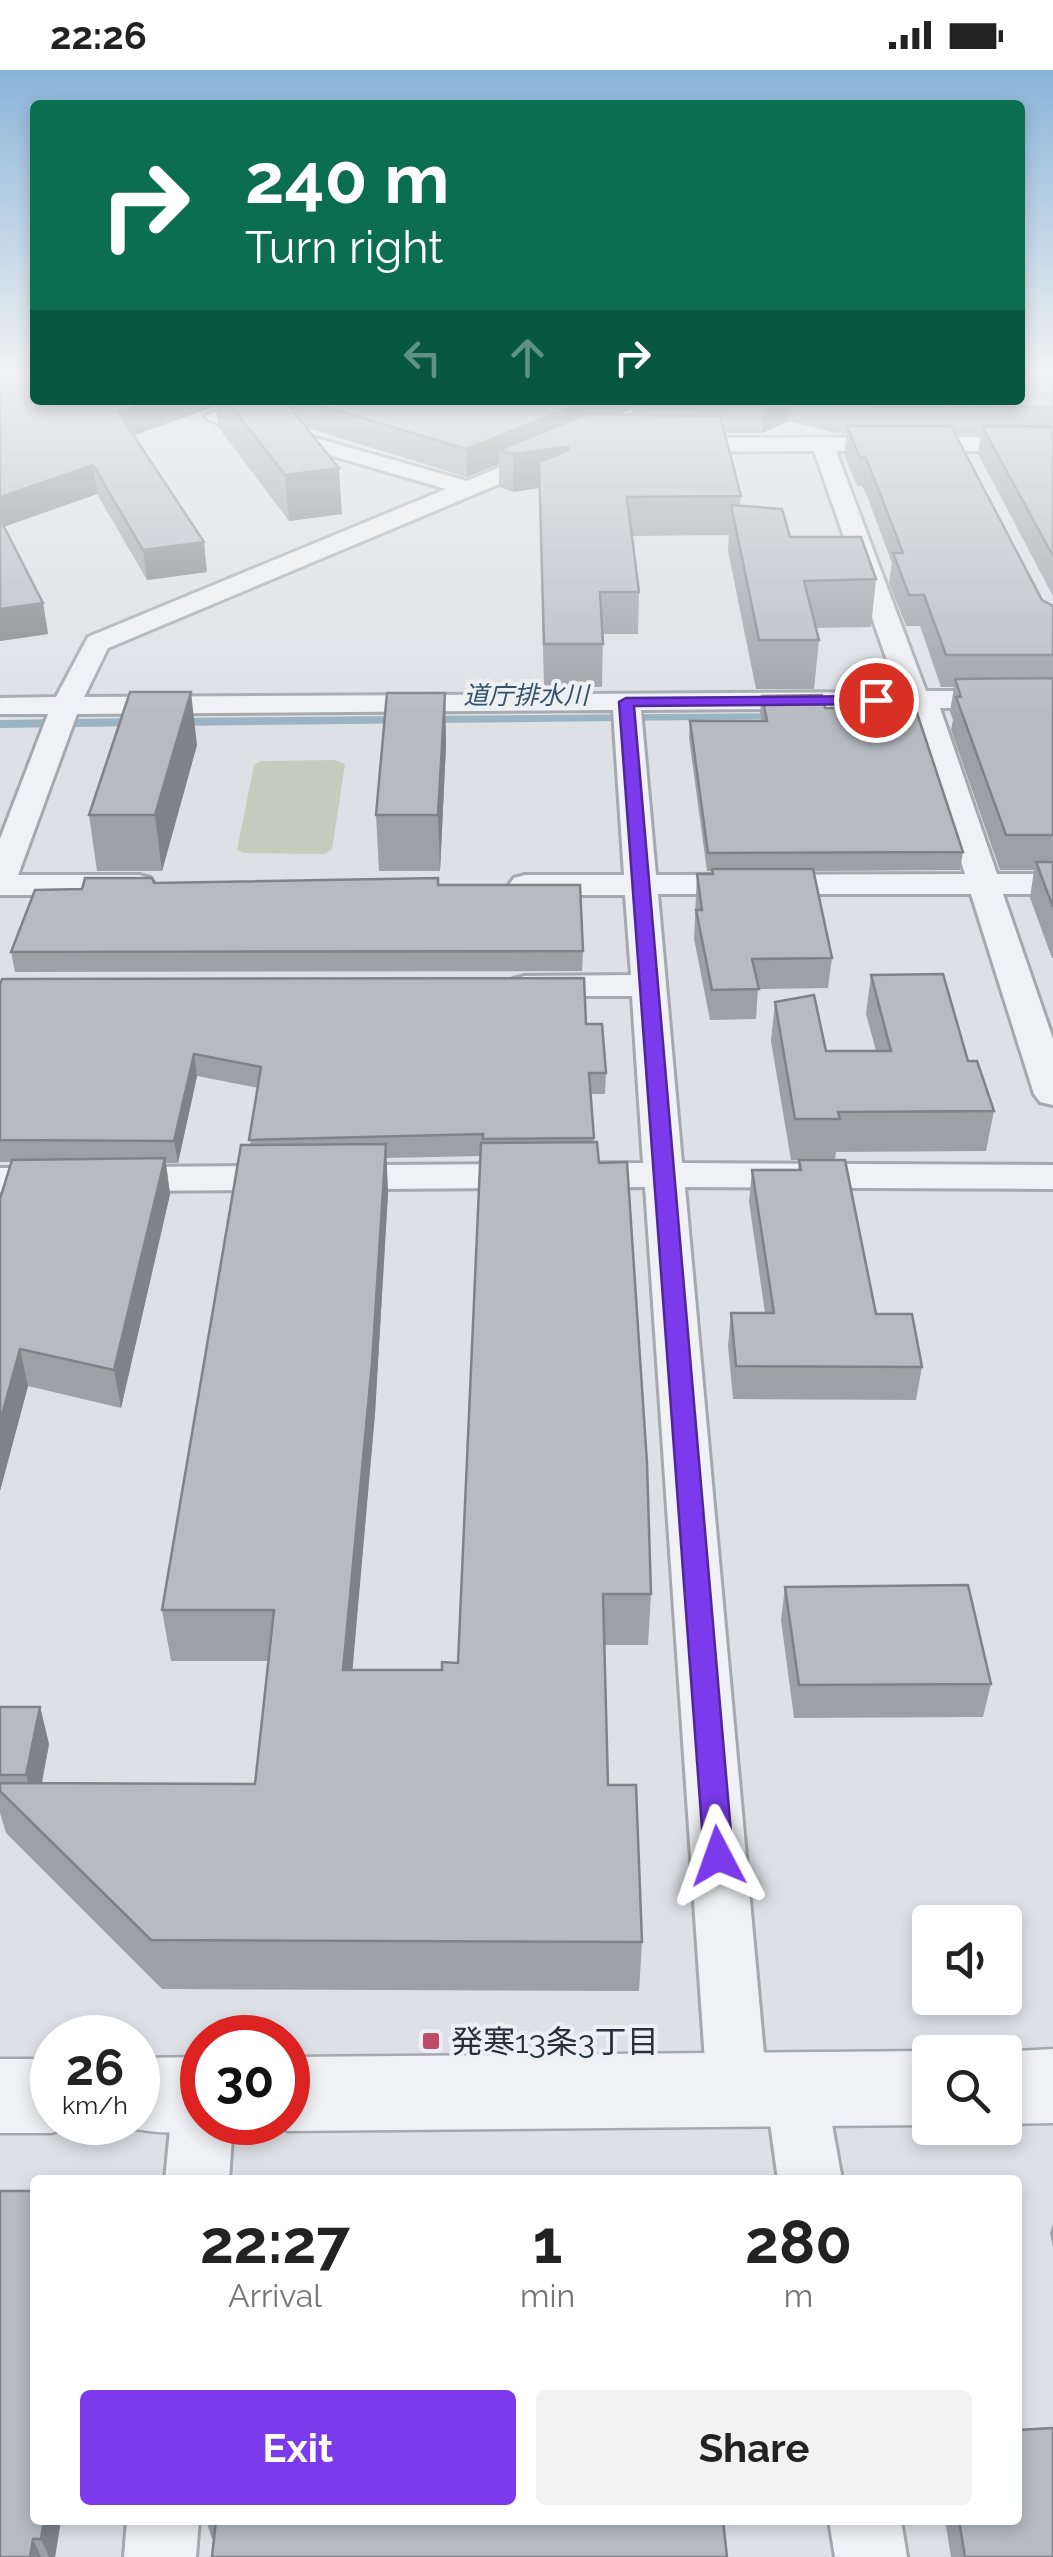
<!DOCTYPE html>
<meta charset="utf-8">
<style>
body{margin:0;font-family:Raleway,"Noto Sans JP",sans-serif;background:#f2f2f2;color:#222;height:100vh;display:flex;flex-direction:column;font-size:38px;white-space:nowrap}
*{box-sizing:border-box;margin:0}
p{font-size:32px;color:#767676}
.icon{flex:none;width:55px;height:55px;fill:none;stroke:currentColor;stroke-width:2;stroke-linecap:round;stroke-linejoin:round}
.map{position:relative;flex:1;overflow:hidden}
.drawer{position:absolute;left:30px;top:2105px;width:992px;height:350px;display:flex;flex-direction:column;background:#fff;border-radius:10px;box-shadow:0 5px 15px #0003}
.drawer>*{flex:none}
.hud{position:absolute;left:30px;top:30px;width:995px;height:305px;border-radius:10px;box-shadow:0 5px 15px #0003;background:#0b6e4f;color:#fff;overflow:hidden}
.tools{position:absolute;left:912px;top:1835px;display:grid;gap:20px}
.tools a{display:grid;place-items:center;width:110px;height:110px;border-radius:10px;background:#fff;box-shadow:0 5px 15px #0003;font-size:50px}
.speed{position:absolute;left:30px;top:1945px;display:flex;gap:20px;font-size:50px;font-weight:700;text-align:center}
.speed>*{display:grid;place-content:center;width:130px;height:130px;border-radius:50%;background:#fff;box-shadow:0 5px 15px #0003;line-height:1}
.speed small{font-size:25px;font-weight:400}
.speed .limit{border:15px solid #d22;background:#fff;color:#111}
.pin{position:absolute;display:grid;place-items:center;width:85px;height:85px;color:#fff;margin:-42px;border:5px solid #fff;border-radius:50%;box-shadow:0 2px 10px #0007}
.me{position:absolute;width:110px;margin:-55px;rotate:356deg;stroke-linejoin:round;filter:drop-shadow(0 0 8px #0008)}
.turn{display:flex;align-items:center;gap:35px;height:210px;padding:0 50px;font-size:45px}
.turn .icon{width:130px;height:130px;stroke-width:2.5}
.turn b{display:block;font-size:70px;line-height:85px}
.lanes{display:flex;align-items:center;height:95px;padding:0 50px;background:#0003;justify-content:center;gap:50px;direction:ltr}
.lanes .off{opacity:.35}
.eta{display:flex;justify-content:space-evenly;align-items:center;height:170px;text-align:center}
.eta b{font-size:60px;font-weight:700;line-height:70px}
.action{display:flex;gap:20px;margin-top:auto;padding:20px 50px}
.action a{flex:1;height:115px;border-radius:10px;background:#7c3aed;color:#fff;font-size:40px;font-weight:700;line-height:115px;text-align:center}
.action a+a{background:#f2f2f2;color:#222}
.status{display:flex;justify-content:space-between;align-items:center;height:70px;padding:0 50px;background:#fff;direction:ltr}
.status svg{height:28px;fill:currentColor}
.map>svg:first-child{display:block}
</style>
<div class="status"><b>22:26</b><svg viewBox="0 0 49 12"><path d="M0 12V9h3v3zM5 12V6h3v6zM10 12V3h3v9zM15 12V0h3v12zM26 1h20v11H26zM47 4h2v5h-2z"/></svg></div>
<div class="map">
<svg width="1053" height="2487" viewBox="0 0 1053 2487">
<rect width="100%" height="100%" fill="#dde1e5"/>
<polygon fill="#c4cebf" points="334,690 345,694 332,780 324,784 244,783 237,780 254,695 261,691"/>
<g fill="none" stroke-linecap="round" stroke-linejoin="round">
<g fill="#9bb3c2" fill-rule="evenodd">
<polygon points="784,643 788,645 788,649 170,656 164,652 170,648"/>
<polygon points="0,650 144,648 150,652 144,656 0,658"/>
</g>
<defs>
<g id="minor">
<path d="M243 330H273L238 346 467 411 543 379 551 377 562 384 559 389 108 578 84 627 898 622 814 381 672 382 661 375 672 368 1053 367V381H836L926 621H1053V637L940 638 997 804H1053V824H1003L1053 969V1035L1040 1032 1034 1024 971 824H658L682 1093 1053 1095V1119L685 1117 767 2017 774 2001 796 1992 818 2001 826 2021 842 2110H778L766 2024 759 2041 737 2050 715 2041 707 2021 645 1117 0 1122V1098L643 1093 632 926H525L513 923 508 916 513 909 525 906 631 905 625 825H525L514 822 509 815 514 808 525 805H624L613 640 77 644 18 805H139L150 808 155 815 150 822 139 825H0V769L48 644H0V628L56 627 88 567 446 419 209 350 205 346ZM912 638 965 804 656 805 641 640Z"/>
<polygon points="202,2020 202,2052 233,2052 229,2110 165,2110 171,2049 180,2028"/>
<polygon points="127,2450 199,2450 196,2487 124,2487"/>
<polygon points="829,2450 901,2450 907,2487 835,2487"/>
</g>
<g id="tertiary">
<polygon points="1053,1979 1053,2053 1005,2054 1005,1982 999,1982"/>
<polygon points="930,1981 934,1982 930,1982 930,2055 288,2061 266,2052 288,2052 288,1987"/>
<path d="M202 1987V2052H224C189 2066 148 2066 113 2052H138V1988Z"/>
<polygon points="0,1989 52,1989 52,2052 80,2052 52,2063 0,2063"/>
</g>
</defs>
<use href="#minor" stroke="#a3a9ae" stroke-width="6"/>
<use href="#tertiary" stroke="#a3a9ae" stroke-width="5"/>
<use href="#minor" fill="#eff1f4" fill-rule="evenodd"/>
<use href="#tertiary" fill="#eff1f4" fill-rule="evenodd"/>
</g>
<g fill="#9ca1a6" fill-rule="evenodd">
<path d="M0 303 35 330H1020L1053 303V526L978 384 981 364H955L1042 530 1053 536V888H1052L1030 828 1034 800H1000L951 660 953 650 950 642 954 617H941L920 556H906L889 513 892 493 867 426 862 416H857L844 384 847 363H836L788 351 762 363H724L741 426 740 436 790 467 876 509 871 557 816 558 819 570 814 619H756L728 481 729 465 632 466 639 522 638 564H603L602 617H544L539 418 513 422 499 417V394L467 407 307 358 342 444 289 451 218 357 216 336 133 365 207 502 147 510 97 424 4 457 43 533 48 564 0 571ZM632 339 631 345 619 344Z"/>
<polygon points="445,623 446,676 440,801 379,801 376,745"/>
<polygon points="762,626 825,638 841,643 963,782 960,800 813,801 832,888 828,918 758,919 756,949 710,950 694,869 697,804 712,804 712,801 707,801 689,668 690,651 762,651 760,643"/>
<polygon points="197,675 162,801 97,801 89,745"/>
<polygon points="154,813 438,815 583,881 582,901 15,902 11,882 82,819"/>
<polygon points="871,905 968,991 994,1041 986,1081 836,1082 835,1090 876,1244 922,1297 916,1330 733,1329 728,1276 731,1243 765,1243 749,1132 752,1100 798,1100 799,1090 791,1090 771,971 775,932 826,981 876,981 866,944"/>
<path d="M0 914 586 954 606 1003 605 1024H590L594 1072 651 1524 648 1575H604L608 1715 642 1872 639 1921 162 1919 6 1763 0 1743V1637H40L49 1674 42 1713 255 1714 268 1591H171L162 1540 250 1075 258 1018 197 1006 178 1093H166L170 1124 121 1338 28 1316 0 1421V1129L12 1092H0ZM481 1086 458 1593 442 1600H352L375 1343 388 1123 386 1088Z"/>
<polygon points="785,1517 991,1614 983,1647 794,1648 781,1550"/>
<polygon points="1053,2154 1053,2177 1050,2163"/>
<polygon points="35,2450 61,2450 55,2487 0,2487"/>
<polygon points="206,2450 723,2450 212,2469"/>
<polygon points="945,2450 1018,2450 1053,2487 951,2487"/>
</g>
<g fill="#7f8387">
<polygon points="154,330 216,330 216,336 121,370 118,342"/>
<polygon points="589,330 654,330 632,335 632,339 527,382 568,377 568,415 539,392 539,418 513,422 513,384 499,380 499,394 467,407 466,379"/>
<polygon points="777,330 790,330 788,351 762,363 764,335"/>
<polygon points="93,395 97,424 0,458 0,427"/>
<polygon points="339,398 342,444 289,451 285,405"/>
<polygon points="204,472 207,502 147,510 143,480"/>
<polygon points="43,533 48,564 0,571 0,539"/>
<polygon points="191,622 197,675 162,801 155,745"/>
<polygon points="445,623 446,676 440,801 438,745"/>
<polygon points="194,984 197,1006 178,1093 174,1071"/>
<polygon points="386,1074 388,1123 375,1343 348,1651 343,1600"/>
<polygon points="165,1088 170,1124 121,1338 114,1300"/>
<polygon points="20,1279 28,1316 0,1421 0,1352"/>
<polygon points="40,1637 49,1674 36,1742 26,1705"/>
<polygon points="44,2450 61,2450 55,2487 49,2487 41,2469"/>
<polygon points="33,2469 41,2487 30,2487"/>
</g>
<g fill="#b5bbc1" stroke="#7f8387" stroke-width="2.5">
<polygon points="0,303 35,303 35,330 154,330 118,342 204,472 143,480 93,395 0,427"/>
<polygon points="1020,303 1053,303 1053,337 839,336 815,330 1020,330"/>
<polygon points="227,330 274,330 287,334 339,398 285,405"/>
<polygon points="302,330 589,330 466,379"/>
<polygon points="642,330 777,330 764,335 632,335"/>
<polygon points="587,344 720,346 741,426 627,427 639,522 600,522 603,574 544,574 539,392 569,380 568,377 513,384 499,380"/>
<polygon points="847,356 951,356 1042,530 1053,536 1053,585 946,585 924,525 909,525 893,483 903,483 870,398 865,387 860,388"/>
<polygon points="982,356 1053,357 1053,486"/>
<polygon points="731,435 782,439 790,467 861,467 876,509 804,511 819,570 759,570"/>
<polygon points="0,449 43,533 0,539"/>
<polygon points="1053,608 1053,765 1006,765 956,627 961,627 955,609"/>
<polygon points="130,622 191,622 155,745 89,745"/>
<polygon points="387,623 445,623 438,745 376,745"/>
<polygon points="822,625 825,638 839,638 841,643 917,643 963,782 708,783 690,651 767,651 762,626"/>
<polygon points="1036,792 1053,792 1053,837"/>
<polygon points="712,799 813,799 832,888 752,889 759,919 712,920 696,840 702,840 697,804 713,804"/>
<polygon points="85,808 152,808 154,813 438,808 438,815 580,815 583,881 11,882 35,820 82,819"/>
<polygon points="943,904 968,991 977,991 994,1041 838,1042 840,1049 795,1049 775,932 814,925 826,981 891,981 871,905"/>
<polygon points="584,908 586,954 602,954 606,1003 589,1003 594,1068 483,1069 483,1064 249,1070 261,997 194,984 174,1071 0,1070 0,914 2,909"/>
<polygon points="597,1072 599,1093 627,1092 647,1393 651,1524 603,1524 608,1715 636,1715 642,1872 151,1870 0,1721 0,1713 255,1714 274,1540 162,1540 241,1075 386,1074 372,1293 343,1600 442,1600 442,1592 458,1593 481,1073"/>
<polygon points="165,1088 114,1300 20,1279 0,1352 0,1129 12,1090"/>
<polygon points="799,1090 845,1090 876,1244 912,1244 922,1297 736,1296 731,1243 774,1243 752,1100 801,1100"/>
<polygon points="968,1515 991,1614 799,1615 785,1517"/>
<polygon points="0,1637 40,1637 26,1705 0,1705"/>
<polygon points="0,2121 35,2121 35,2450 44,2450 41,2469 33,2469 30,2487 0,2487"/>
<polygon points="1053,2358 1053,2487 965,2487 959,2450 1018,2450 1018,2360"/>
<polygon points="216,2450 723,2450 727,2487 212,2487"/>
</g>
<linearGradient id="sky" x2="0" y2="1"><stop stop-color="#89b4d9"/><stop offset="0.46" stop-color="#f0f2f3"/><stop offset="1" stop-color="#f0f2f3" stop-opacity="0"/></linearGradient>
<rect width="1053" height="652" fill="url(#sky)"/>
<polygon fill="#7c3aed" stroke="#51269a" stroke-width="2.5" points="876,626 883,630 881,634 634,636 733,1786 729,1795 718,1798 708,1795 704,1786 619,632 626,628"/>
<rect fill="#c04c6c" stroke="#ecf0f3" stroke-width="4" x="421" y="1961" width="20" height="20" rx="5"/>
<g text-anchor="middle" dominant-baseline="central" stroke-width="8" stroke-linejoin="round" paint-order="stroke">
<g font-size="25" font-style="italic" fill="#36536a" stroke="#ecf0f3">
<text x="526" y="625">道庁排水川</text>
</g>
<g font-size="32" fill="#28313a" stroke="#ecf0f3" text-anchor="start">
<text x="451" y="1971">発寒13条3丁目</text>
</g>
</g>
</svg>
<div class="tools">
<a><svg class="icon" aria-label="sound" viewBox="0 0 24 24"><path d="M4 9h4l5-4v14l-5-4H4zM17 9q2 3 0 6"/></svg></a>
<a><svg class="icon" aria-label="search" viewBox="0 0 24 24"><circle cx="10" cy="10" r="6"/><path d="M15 15l6 6"/></svg></a>
</div>
<div class="speed"><div>26<small>km/h</small></div><div class="limit">30</div></div>
<div class="pin" style="left:876px;top:630px;background:#d93025"><svg class="icon" aria-label="arrive" viewBox="0 0 24 24"><path d="M6 21V4h12l-3 4 3 4H6"/></svg></div>
<svg class="me" style="left:718px;top:1786px" viewBox="-20 -20 40 40"><path d="M0-17L14 15 0 8-14 15z" fill="#7c3aed" stroke="#fff" stroke-width="4"/></svg>
<div class="hud">
<div class="turn"><svg class="icon" aria-label="right" viewBox="0 0 24 24"><path d="M7 20v-9h11M14 6l5 5-5 5"/></svg><div><b>240 m</b>Turn right</div></div>
<div class="lanes"><svg class="icon off" aria-label="left" viewBox="0 0 24 24"><path d="M17 20v-9H6M10 6l-5 5 5 5"/></svg><svg class="icon off" aria-label="ahead" viewBox="0 0 24 24"><path d="M12 20V5M6 11l6-6 6 6"/></svg><svg class="icon" aria-label="right" viewBox="0 0 24 24"><path d="M7 20v-9h11M14 6l5 5-5 5"/></svg></div>
</div>
<section class="drawer">
<div class="eta">
<div><b>22:27</b><p>Arrival</p></div>
<div><b>1</b><p>min</p></div>
<div><b>280</b><p>m</p></div>
</div>
<div class="action"><a>Exit</a><a>Share</a></div>
</section>
</div>
